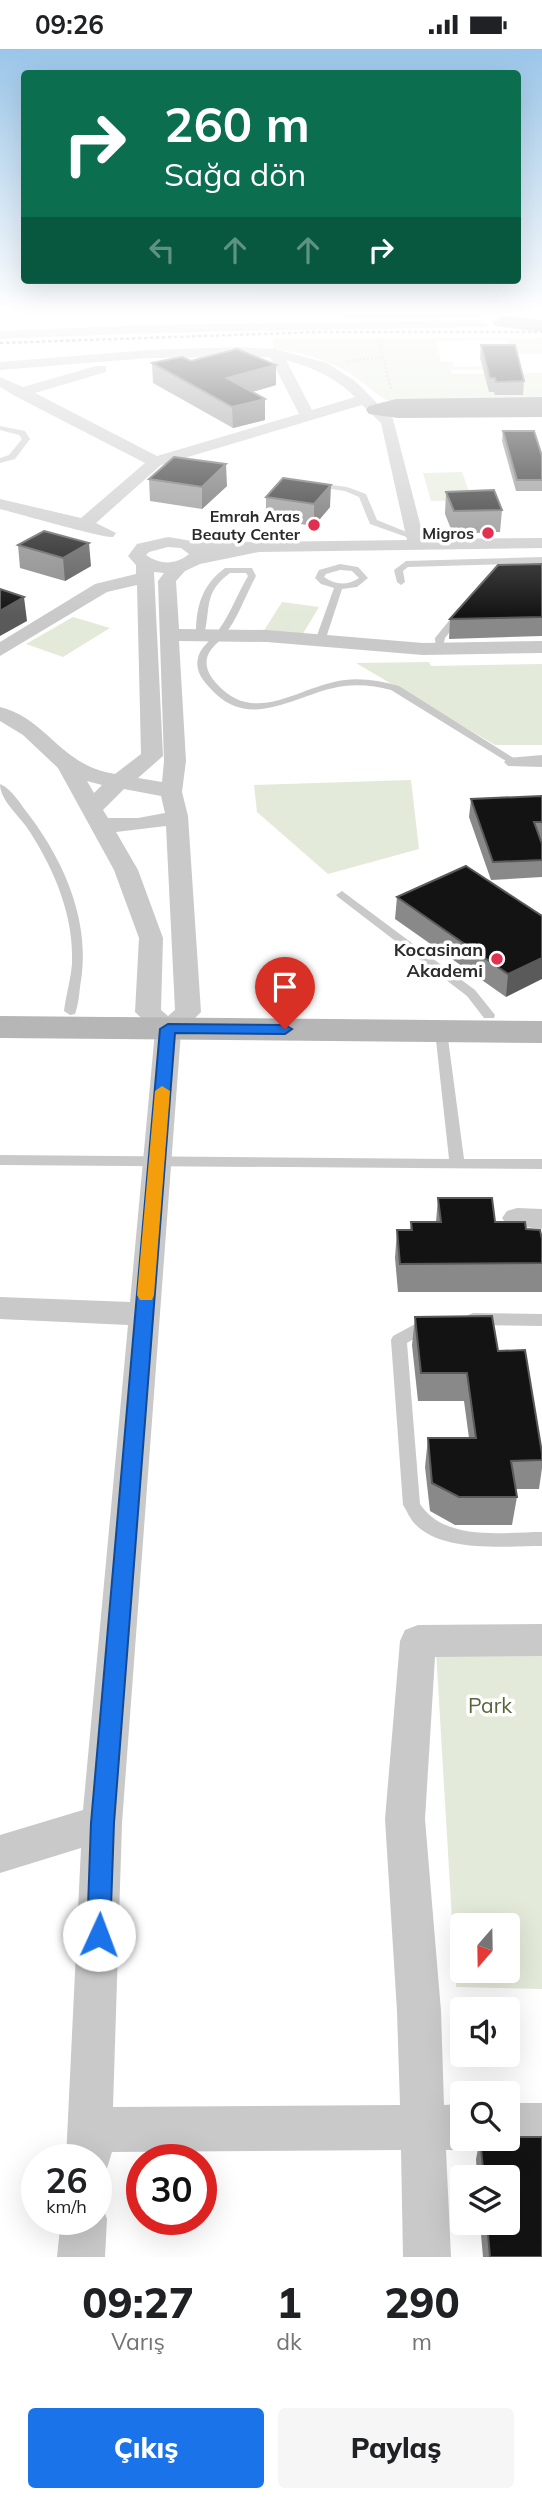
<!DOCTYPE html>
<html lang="tr">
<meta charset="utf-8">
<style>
body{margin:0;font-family:Mulish,sans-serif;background:#f6f6f6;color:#202124;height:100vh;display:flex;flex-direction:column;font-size:26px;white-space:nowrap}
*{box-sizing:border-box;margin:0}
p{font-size:23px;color:#757577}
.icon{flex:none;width:38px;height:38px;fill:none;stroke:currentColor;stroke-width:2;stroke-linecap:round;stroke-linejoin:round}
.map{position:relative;height:2208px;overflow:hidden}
.side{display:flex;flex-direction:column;background:#fff;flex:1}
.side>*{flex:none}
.banner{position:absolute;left:21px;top:21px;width:500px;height:214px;border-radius:7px;box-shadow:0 7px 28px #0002;background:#0b6e4f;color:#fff;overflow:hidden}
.needle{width:46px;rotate:200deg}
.tools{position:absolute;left:450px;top:1864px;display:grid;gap:14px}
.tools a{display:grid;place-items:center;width:70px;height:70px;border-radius:7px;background:#fff;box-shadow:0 7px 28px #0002;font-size:35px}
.speed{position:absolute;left:21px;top:2095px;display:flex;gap:14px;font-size:35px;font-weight:700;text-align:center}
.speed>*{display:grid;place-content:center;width:91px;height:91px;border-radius:50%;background:#fff;box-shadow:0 7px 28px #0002;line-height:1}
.speed small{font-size:18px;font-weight:400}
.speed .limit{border:10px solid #d22;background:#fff;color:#111}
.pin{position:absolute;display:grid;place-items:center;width:60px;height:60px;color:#fff;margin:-72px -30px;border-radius:50% 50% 50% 0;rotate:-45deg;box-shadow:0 0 7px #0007}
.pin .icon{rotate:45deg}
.me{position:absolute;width:77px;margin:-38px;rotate:2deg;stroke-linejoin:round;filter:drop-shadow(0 0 5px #0008)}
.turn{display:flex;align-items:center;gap:24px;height:147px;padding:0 28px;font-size:32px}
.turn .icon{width:91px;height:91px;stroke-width:2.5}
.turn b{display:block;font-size:49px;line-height:60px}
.lanes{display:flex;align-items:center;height:66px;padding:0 28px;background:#0003;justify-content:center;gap:35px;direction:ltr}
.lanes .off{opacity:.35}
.eta{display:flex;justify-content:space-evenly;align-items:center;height:119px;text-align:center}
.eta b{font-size:42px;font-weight:800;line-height:49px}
.button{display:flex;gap:14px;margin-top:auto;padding:14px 28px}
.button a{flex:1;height:80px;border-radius:7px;background:#1a73e8;color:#fff;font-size:28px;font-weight:800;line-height:80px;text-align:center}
.button a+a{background:#f6f6f6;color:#202124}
.status{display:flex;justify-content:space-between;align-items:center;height:49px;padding:0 35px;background:#fff;direction:ltr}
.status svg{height:19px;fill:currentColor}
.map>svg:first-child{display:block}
</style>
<div class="status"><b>09:26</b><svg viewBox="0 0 49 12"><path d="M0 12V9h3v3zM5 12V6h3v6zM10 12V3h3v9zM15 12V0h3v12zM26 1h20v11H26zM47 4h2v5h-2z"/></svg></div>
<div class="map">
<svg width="542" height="2208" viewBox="0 0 542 2208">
<rect width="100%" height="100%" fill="#fff"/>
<g fill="#e4ead9" fill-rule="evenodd">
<path d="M542 289V305H512L507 291 436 292 441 313H452L454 318 500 317 521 321H451L452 325 542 324V352H390C377 348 369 337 358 330 334 313 303 302 273 301V290Z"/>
<polygon points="462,423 472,451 431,452 423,424"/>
<polygon points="282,553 319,558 301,588 263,583"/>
<polygon points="73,568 110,579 63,608 26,595"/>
<polygon points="429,613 431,617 542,615 542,696 495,696 356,614"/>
<polygon points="411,731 419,800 328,825 257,763 254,736"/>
<path d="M436 1602 542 1603V1940L456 1938ZM462 1876H508V1922H462Z"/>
</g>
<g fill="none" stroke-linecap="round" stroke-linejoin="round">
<g stroke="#c9c9c9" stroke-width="2.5" stroke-dasharray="2 2" stroke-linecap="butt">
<polyline points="379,291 391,340"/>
<polyline points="347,312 384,308"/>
</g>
<g fill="#c9c9c9" fill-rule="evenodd">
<polygon points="477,266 479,269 346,270 343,268 346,266"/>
<polygon points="0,377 25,382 30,390 15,410 0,414 0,409 9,406 22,390 19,386 0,381"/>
<polygon points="324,435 347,438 366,445 377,471 419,488 412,490 370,475 359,448 345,442 324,439"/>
<polygon points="542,508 542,514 408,518 403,522 405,533 401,536 397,533 394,521 406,512"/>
<path d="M340 515 358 518 368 529 357 538 342 540 325 592 317 594 315 592 334 539 321 535 315 529 319 521ZM340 521 352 522 359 529C347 537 335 536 324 528L326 525Z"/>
<path d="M225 519H252L256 527C245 547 238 570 223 588 217 595 209 600 207 609 205 619 210 627 216 634 255 679 300 636 345 631 363 629 381 632 399 637L520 713 515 716 511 715 391 641C376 637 360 635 344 637 297 643 250 686 209 638 202 630 195 621 198 609 200 600 207 594 213 588 229 570 236 547 248 527L246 524H230C203 544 211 559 204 587L196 585C196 557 202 536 225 519Z"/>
<polygon points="457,562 465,564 445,589 442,602 436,602 435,589"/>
<path d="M0 735C12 740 21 756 29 766 66 815 92 877 80 938 79 947 78 957 75 965L70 966 64 962C66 946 71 930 72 914 74 868 55 822 30 783 21 768 0 752 0 735Z"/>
<polygon points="342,842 475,941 495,966 494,969 484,969 467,947 338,848 336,846"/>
<polygon points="441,978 447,982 464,1110 542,1110 542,1120 0,1116 0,1106 449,1110 435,982"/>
<polygon points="473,1264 542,1265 542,1277 473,1276 468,1274 465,1270 468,1266"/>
<path d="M430 1267 435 1269 438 1273 435 1277 407 1294 420 1455C445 1493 503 1483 542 1483V1497C506 1497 442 1504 415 1475 410 1470 407 1462 403 1456L391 1291 393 1287Z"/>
</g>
<g fill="#c9c9c9" fill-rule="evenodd">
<polygon points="481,271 488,275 486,278 147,284 0,290 0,282 147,276"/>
<path d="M237 298 275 300 327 314 355 332 393 370 424 490 542 489V499L259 503 200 515 185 522 176 532 179 580 267 581 423 594 542 592V604L423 606 267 593 179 592 186 712 182 743 188 767 201 963 181 983 122 1774 113 2058 400 2056 397 1962 385 1770 400 1592 405 1581 418 1576 542 1575V1607L435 1608 425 1770 441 1962 444 2056 462 2055V2090H480L478 2094 462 2101H446L451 2208H403L401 2101 112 2103 105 2126 96 2130V2110H66L81 1799 0 1824V1786L83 1761 128 1276 0 1270V1248L130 1253 155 982 135 963 139 889 114 821 58 719 23 686 0 672V658C48 670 59 716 115 725L141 705 137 536 107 543 0 607V593L95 535 136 525V516L128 507 137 495 168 488 192 492 259 493 407 491 381 374 362 356 161 416 96 474 116 484 113 488C106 490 16 464 0 460V450L81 469 145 414 15 347 0 338V328L23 338 96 317H106V323L35 344 157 407 299 365 270 308 148 309 0 321V313L148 301ZM286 311C313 319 335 328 355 348L312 361ZM168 498 181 499 189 505C176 516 160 516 146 506L149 503ZM154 523 164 524 158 532 164 712 162 733 138 729 163 707ZM87 732 102 736 94 744ZM124 740 161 747 165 764 138 769H108L103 761ZM166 777 175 961 168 967 161 961 163 889 138 821 116 783Z"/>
<polygon points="542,706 542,718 508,717 504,713 508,709"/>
<polygon points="517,1159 542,1160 542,1180 507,1176 502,1169 507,1162"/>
<polygon points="508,2054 542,2054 542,2100 508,2100 492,2093 491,2090 508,2090"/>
<polygon points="96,2152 101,2153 107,2170 105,2208 57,2208 61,2170 96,2170"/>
</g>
<polygon fill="#b6b6b6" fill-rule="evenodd" points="0,967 542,972 542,994 0,989"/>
<g fill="#939393" fill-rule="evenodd">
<polygon points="502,267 542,271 542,283 495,277 493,273"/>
<polygon points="542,348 542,368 398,369 369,365 366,361 369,357 396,350"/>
</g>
<polyline stroke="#818181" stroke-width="2.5" stroke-dasharray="3.5 2.5" stroke-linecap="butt" points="0,294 319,283 542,283"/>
</g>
<g fill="#898989">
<polygon points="481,296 524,332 523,346 495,346 494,343 489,343 480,309"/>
<polygon points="191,312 276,336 252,343 265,371 233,379 153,334 152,314"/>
<polygon points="503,382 542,407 542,442 516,442 502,392"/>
<polygon points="283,429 330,458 314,477 266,470 266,448"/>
<polygon points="149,430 227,437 202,460 150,452"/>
<polygon points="446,443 502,461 500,483 453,485 445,465"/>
<polygon points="18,496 91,517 65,532 20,519"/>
<polygon points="542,515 542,587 449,590 450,570"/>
<polygon points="542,747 542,791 540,791 542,795 542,828 491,831 469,768 471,750"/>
<polygon points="397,848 542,867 506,948 395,870"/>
<polygon points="438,1149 495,1173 526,1180 542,1190 542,1243 398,1243 395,1209 397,1181 410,1181 411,1173 436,1173"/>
<polygon points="415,1268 498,1302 542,1404 542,1419 539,1440 516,1440 517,1448 512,1476 455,1476 430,1462 425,1418 428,1389 469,1389 464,1352 418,1352 412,1296"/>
<polygon points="480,2090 508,2090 542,2208 483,2208 480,2174 508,2174 508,2128 477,2128 476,2110"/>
</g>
<g fill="#5a5a5a">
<polygon points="276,316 276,336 228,350 227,329"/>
<polygon points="265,350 265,371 233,379 232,358"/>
<polygon points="226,415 227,437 202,460 202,438"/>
<polygon points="331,436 330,458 314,477 314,455"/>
<polygon points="89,494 91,517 65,532 63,509"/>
<polygon points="24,548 27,572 0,587 0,562"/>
<polygon points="542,909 542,930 506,948 508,925"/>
</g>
<g fill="#131313" stroke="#5a5a5a" stroke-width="2">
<polygon points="481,296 515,296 524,332 496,333 495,329 490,329"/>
<polygon points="237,300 276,316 227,329 265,350 232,358 152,314 182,308 191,312"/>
<polygon points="503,382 534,382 542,407 542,431 517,431"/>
<polygon points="174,408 226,415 202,438 149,430"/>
<polygon points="283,429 331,436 314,455 266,448"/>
<polygon points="494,441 502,461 454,462 446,443"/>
<polygon points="44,482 89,494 63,509 18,496"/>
<polygon points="542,515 542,568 450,570 498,516"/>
<polygon points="0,540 24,548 0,562"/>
<polygon points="542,747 542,773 534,773 542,795 542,811 493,813 471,750"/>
<polygon points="466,817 542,867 542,909 508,925 397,848"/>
<polygon points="438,1149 492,1149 495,1173 525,1173 526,1180 540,1181 542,1190 542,1214 400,1215 397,1181 412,1181 411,1173 441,1173"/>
<polygon points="492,1267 498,1302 525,1301 542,1404 542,1411 511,1412 517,1448 459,1448 432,1434 428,1389 476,1389 467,1324 421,1324 415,1268"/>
<polygon points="508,2088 542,2088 542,2208 490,2208 487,2174 508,2174 508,2128 484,2128 480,2090 508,2090"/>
</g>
<linearGradient id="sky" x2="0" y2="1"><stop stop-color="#9ac6e9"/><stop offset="0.46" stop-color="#fff"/><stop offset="1" stop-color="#fff" stop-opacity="0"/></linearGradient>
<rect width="542" height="567" fill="url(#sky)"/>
<polygon fill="#1a73e8" stroke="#114b97" stroke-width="2" points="168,975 285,976 292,980 285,985 175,984 114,1774 110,1886 107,1894 99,1898 90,1894 87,1886 91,1774 160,980"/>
<polygon fill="#f59e0b" points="162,1037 170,1042 154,1246 152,1251 140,1251 137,1246 155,1042"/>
<g fill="#e13050" stroke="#fff" stroke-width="2.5">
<circle cx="314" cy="476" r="7"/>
<circle cx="488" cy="484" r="7"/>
<circle cx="497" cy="910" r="7"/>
</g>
<g text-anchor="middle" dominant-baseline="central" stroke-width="7" stroke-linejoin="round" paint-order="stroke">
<g font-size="16" font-weight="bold" fill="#2c2c2c" stroke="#fff" text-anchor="end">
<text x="300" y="467">Emrah Aras<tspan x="300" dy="18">Beauty Center</tspan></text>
<text x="474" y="484">Migros</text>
</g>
<g font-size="18" font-weight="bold" fill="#2c2c2c" stroke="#fff" text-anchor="end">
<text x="483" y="900">Kocasinan<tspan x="483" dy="21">Akademi</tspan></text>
</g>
<g font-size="21" fill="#54663b" stroke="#fff">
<text x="490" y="1656">Park</text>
</g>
</g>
</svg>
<div class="tools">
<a><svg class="needle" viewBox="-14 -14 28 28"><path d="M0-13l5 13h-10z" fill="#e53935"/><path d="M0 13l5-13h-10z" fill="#757577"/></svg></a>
<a><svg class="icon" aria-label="sound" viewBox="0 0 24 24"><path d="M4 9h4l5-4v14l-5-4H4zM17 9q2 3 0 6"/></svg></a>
<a><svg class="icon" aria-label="search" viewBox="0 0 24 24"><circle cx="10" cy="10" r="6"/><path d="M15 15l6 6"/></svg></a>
<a><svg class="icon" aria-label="layers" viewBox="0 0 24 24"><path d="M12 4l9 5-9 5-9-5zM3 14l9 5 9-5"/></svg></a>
</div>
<div class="speed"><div>26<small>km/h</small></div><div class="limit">30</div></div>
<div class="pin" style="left:285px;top:980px;background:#d93025"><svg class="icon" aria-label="arrive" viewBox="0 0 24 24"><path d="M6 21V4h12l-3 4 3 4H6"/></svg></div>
<svg class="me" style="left:99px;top:1886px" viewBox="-20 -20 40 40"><circle r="19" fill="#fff"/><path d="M0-13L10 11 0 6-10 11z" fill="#1a73e8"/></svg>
<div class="banner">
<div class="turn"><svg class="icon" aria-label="right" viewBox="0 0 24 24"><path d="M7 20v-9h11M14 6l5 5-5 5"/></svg><div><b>260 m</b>Sağa dön</div></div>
<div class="lanes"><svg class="icon off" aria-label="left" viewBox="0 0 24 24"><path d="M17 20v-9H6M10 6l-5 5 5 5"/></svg><svg class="icon off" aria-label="ahead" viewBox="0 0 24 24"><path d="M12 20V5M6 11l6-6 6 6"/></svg><svg class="icon off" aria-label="ahead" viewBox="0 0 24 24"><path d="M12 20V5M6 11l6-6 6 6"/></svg><svg class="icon" aria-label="right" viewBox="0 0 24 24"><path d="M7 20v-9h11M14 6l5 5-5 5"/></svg></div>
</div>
</div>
<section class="side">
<div class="eta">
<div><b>09:27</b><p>Varış</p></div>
<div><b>1</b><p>dk</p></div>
<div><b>290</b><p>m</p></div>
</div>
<div class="button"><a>Çıkış</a><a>Paylaş</a></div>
</section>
